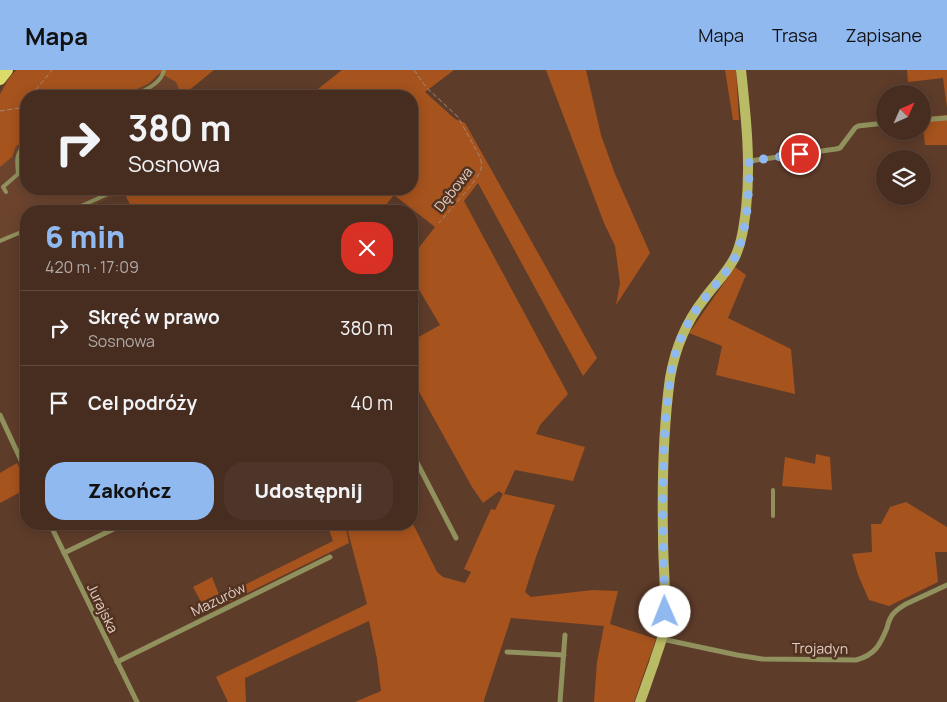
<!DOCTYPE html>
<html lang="pl">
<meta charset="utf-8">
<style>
body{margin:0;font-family:Manrope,sans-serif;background:#4d3529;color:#f1f3f6;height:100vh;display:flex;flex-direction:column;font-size:19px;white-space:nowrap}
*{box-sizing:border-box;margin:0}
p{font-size:16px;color:#b0a8a5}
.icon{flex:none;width:28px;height:28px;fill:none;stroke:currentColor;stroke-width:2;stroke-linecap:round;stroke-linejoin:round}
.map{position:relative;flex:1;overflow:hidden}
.sheet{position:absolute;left:20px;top:135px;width:398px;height:325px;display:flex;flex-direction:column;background:#462d20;border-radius:20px;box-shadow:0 2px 12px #0003,0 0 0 1px #5e493e}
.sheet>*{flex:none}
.hud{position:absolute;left:20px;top:20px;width:398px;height:105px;border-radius:20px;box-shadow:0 2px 12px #0003,0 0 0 1px #5e493e;background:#462d20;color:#f1f3f6;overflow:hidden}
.needle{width:32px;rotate:45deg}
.buttons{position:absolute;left:876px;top:15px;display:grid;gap:10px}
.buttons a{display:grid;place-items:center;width:55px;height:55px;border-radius:50%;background:#462d20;box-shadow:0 2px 12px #0003,0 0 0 1px #5e493e;font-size:25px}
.pin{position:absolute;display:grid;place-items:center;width:42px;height:42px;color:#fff;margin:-21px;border:2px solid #fff;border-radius:50%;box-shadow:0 1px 5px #0007}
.me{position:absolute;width:55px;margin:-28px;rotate:359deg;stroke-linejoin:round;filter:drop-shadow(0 0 4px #0008)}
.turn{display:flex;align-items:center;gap:18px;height:105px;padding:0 25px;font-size:22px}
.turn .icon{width:65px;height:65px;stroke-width:2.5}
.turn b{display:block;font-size:35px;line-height:42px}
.round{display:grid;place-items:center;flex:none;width:52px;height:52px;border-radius:20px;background:#4d3529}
.summary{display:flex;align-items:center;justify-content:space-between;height:85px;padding:0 25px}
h1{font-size:30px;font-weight:800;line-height:38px;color:#90b9f0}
.action{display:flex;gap:10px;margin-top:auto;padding:10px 25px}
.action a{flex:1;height:58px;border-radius:20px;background:#90b9f0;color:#111;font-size:20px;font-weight:800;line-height:58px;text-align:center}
.action a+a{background:#4d3529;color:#f1f3f6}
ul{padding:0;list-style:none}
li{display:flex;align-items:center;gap:15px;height:75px;padding:0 25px;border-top:1px solid #5e493e}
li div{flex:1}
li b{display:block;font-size:19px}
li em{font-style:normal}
header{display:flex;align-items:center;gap:30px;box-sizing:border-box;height:70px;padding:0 25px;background:#90b9f0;color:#111}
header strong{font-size:24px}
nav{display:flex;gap:28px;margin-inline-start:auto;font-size:18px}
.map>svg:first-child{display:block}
</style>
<header>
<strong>Mapa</strong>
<nav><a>Mapa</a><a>Trasa</a><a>Zapisane</a></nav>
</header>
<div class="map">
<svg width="947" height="632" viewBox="0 0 947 632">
<rect width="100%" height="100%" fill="#5e3c2a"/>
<g fill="#6c442e">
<polygon points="160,2 176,12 182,26 122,26 148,14"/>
<polygon points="26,71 26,119 132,119 79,141 26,141 26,160 0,172 0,97 11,87 16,76"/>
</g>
<g fill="#a6531d">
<polygon points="16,0 214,0 182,26 176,12 160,3 148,14 122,26 26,26 26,71 16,76 12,87 0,97 0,24 9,8"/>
<polygon points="342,0 454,0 425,22 455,49 465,53 597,288 583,306 478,113 464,131 568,324 540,355 536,364 585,377 573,411 515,400 504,424 555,435 536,487 525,522 531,527 593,520 618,521 610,554 656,569 634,632 594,632 597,592 604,556 511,548 484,630 484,632 355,632 381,621 377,589 369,551 245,608 246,632 228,632 216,607 367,534 346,454 411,454 411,450 437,502 443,507 465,513 471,502 464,499 491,439 495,440 503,424 499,421 483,433 472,417 411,307 411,259 417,268 440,255 411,206 411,188 435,157 394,125 381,141 133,141 124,122 132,119 411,119 411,26 309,26"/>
<polygon points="546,0 586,0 601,65 615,104 650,183 616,235 620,213 615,176 604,153"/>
<polygon points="725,0 736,0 739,50 733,50"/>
<polygon points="907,0 947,0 947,38 943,8 908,12"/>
<polygon points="947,45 947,75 925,75 922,47"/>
<polygon points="735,197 746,205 728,248 791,279 795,324 716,305 722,276 689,263"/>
<polygon points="816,384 830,387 832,420 782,416 785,387 815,394"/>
<polygon points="17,393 26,415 26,419 0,433 0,403"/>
<polygon points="906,432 947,457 947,482 935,482 938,512 889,536 869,530 858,505 852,484 872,482 871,454 881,454 890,437"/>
<polygon points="327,454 345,454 349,473 207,543 193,517 212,507 220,527 333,471"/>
</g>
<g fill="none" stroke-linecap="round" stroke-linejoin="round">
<g stroke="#a28778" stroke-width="1" stroke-dasharray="5 2.5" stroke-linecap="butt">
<path d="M414 0 426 17 458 47 480 87C481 91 482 94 481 99 478 110 448 142 439 153"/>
<polyline points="31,26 52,0"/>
<polyline points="0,41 20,38 26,33"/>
</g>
<g stroke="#90915d" stroke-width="4">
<path d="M133 26C145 20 161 14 164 0"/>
<path d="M6 122 3 117 18 104C17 93 15 81 26 76"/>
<polyline points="70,141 119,119"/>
<polyline points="0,171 26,160"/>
<polyline points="773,446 773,420"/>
</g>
<g stroke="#90915d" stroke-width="5">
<polyline points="922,50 947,48"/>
<polyline points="749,91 836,79 840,78 855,58 858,56 885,53"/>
<polyline points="0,345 26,401"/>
<polyline points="411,381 456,468"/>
<polyline points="18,382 26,383"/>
<polyline points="50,454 137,632"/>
<polyline points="64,483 124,454"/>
<path d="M662 569 737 585 762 589 856 590C875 585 880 575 887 558 888 554 889 550 891 547 894 541 901 537 906 534L947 515"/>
<polyline points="507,582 564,585"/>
<polyline points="117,592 330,487"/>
<polyline points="560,632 565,565"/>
</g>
<path stroke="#babb65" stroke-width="10" d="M640 632C645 619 649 606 654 593 656 585 660 576 662 568 668 534 663 500 663 466 662 414 663 360 670 308 675 279 686 252 704 229 714 215 727 203 735 187 742 172 744 155 746 139 751 92 746 47 741 0"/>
<polyline stroke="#dadb69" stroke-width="12" points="0,9 7,0"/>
</g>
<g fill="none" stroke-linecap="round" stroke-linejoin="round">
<path stroke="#90b9f0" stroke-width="9" stroke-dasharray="0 16.2" d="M665 542C665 517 663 491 663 466 662 431 663 395 665 360 667 334 669 306 676 281 683 261 692 244 705 228 714 216 725 205 733 191 748 164 749 122 749 91L800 84"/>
</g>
<g text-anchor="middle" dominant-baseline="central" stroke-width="5" stroke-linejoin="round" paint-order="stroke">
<g font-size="14" fill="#e2cec3" stroke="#523220">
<text transform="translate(453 119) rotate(-52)">Dębowa</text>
<text transform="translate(218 529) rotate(-26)">Mazurów</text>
<text transform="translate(103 538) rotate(64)">Jurajska</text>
<text transform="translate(820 578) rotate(1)">Trojadyn</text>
</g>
</g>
</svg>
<div class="buttons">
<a><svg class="needle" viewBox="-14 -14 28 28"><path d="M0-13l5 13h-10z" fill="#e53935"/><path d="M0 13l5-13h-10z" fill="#b0a8a5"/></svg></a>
<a><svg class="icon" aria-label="layers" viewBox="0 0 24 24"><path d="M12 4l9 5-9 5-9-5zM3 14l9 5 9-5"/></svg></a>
</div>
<div class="pin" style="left:800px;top:84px;background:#d93025"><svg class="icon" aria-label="arrive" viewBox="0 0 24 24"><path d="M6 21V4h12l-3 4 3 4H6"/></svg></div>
<svg class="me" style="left:665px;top:542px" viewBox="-20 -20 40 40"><circle r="19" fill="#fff"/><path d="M0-13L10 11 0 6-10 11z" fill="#90b9f0"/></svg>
<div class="hud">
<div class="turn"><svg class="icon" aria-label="right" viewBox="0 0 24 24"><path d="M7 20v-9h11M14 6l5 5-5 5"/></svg><div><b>380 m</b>Sosnowa</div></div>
</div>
<section class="sheet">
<div class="summary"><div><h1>6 min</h1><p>420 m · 17:09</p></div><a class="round" style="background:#d93025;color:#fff"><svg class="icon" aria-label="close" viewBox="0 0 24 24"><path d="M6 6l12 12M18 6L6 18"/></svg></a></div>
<ul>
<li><svg class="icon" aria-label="right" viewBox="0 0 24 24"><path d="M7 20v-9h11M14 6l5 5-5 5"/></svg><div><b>Skręć w prawo</b><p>Sosnowa</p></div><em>380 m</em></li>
<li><svg class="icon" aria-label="arrive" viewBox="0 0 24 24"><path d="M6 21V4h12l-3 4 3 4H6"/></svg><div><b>Cel podróży</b></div><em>40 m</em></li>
</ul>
<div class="action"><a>Zakończ</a><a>Udostępnij</a></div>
</section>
</div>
